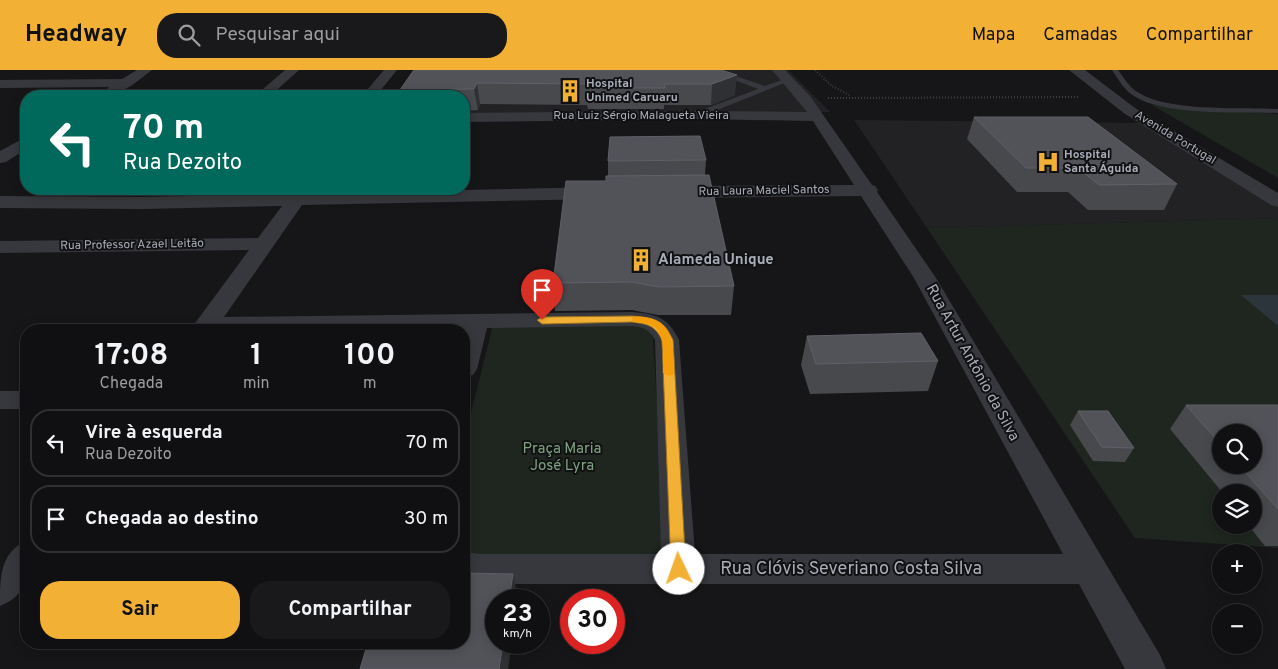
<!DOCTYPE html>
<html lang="pt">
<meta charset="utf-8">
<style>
body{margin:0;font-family:Overpass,sans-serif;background:#19191b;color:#f1f3f6;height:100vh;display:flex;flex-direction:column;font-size:19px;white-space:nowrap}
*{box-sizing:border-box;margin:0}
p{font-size:16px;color:#9c9d9f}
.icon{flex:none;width:28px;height:28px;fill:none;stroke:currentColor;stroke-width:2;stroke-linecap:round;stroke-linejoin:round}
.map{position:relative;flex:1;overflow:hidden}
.side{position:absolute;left:20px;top:254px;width:450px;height:325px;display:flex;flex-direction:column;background:#101012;border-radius:20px;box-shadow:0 2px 12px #0003,0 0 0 1px #303032}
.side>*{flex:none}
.banner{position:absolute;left:20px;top:20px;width:450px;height:105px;border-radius:20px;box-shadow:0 2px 12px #0003,0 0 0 1px #303032;background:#00695c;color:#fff;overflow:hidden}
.fabs{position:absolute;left:1212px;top:354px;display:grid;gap:10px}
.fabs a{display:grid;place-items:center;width:50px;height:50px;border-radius:50%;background:#101012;box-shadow:0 2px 12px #0003,0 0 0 1px #303032;font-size:25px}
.speed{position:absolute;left:485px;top:519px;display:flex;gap:10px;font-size:25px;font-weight:700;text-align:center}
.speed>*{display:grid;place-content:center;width:65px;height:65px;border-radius:50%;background:#101012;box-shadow:0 2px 12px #0003,0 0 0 1px #303032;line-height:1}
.speed small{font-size:12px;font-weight:400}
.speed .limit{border:8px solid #d22;background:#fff;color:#111}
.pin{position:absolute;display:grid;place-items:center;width:42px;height:42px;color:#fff;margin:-51px -21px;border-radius:50% 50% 50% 0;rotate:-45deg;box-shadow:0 0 5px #0007}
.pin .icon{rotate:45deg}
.me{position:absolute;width:55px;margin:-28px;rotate:357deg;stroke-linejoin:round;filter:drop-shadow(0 0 4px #0008)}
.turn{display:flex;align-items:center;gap:18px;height:105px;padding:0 20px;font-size:22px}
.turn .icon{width:65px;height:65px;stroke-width:2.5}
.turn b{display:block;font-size:35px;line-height:42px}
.eta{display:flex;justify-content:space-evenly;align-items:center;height:85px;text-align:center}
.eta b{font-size:30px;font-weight:700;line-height:35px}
.button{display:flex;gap:10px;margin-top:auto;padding:10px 20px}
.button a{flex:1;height:58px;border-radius:20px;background:#f2b134;color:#111;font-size:20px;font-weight:700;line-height:58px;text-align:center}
.button a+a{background:#19191b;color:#f1f3f6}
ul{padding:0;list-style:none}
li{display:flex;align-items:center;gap:15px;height:68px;margin:0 10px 8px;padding:0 10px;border:2px solid #303032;border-radius:20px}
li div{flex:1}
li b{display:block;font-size:19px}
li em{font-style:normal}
header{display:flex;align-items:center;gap:30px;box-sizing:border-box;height:70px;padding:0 25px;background:#f2b134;color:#111}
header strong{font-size:24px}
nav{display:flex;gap:28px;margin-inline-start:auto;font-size:18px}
.search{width:350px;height:45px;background:#19191b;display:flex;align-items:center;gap:12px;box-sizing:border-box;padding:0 18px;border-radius:20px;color:#9c9d9f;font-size:19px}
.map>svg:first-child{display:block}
</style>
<header>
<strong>Headway</strong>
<div class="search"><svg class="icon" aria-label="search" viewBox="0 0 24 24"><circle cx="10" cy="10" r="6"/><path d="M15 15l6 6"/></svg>Pesquisar aqui</div>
<nav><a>Mapa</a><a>Camadas</a><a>Compartilhar</a></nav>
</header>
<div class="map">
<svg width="1278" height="599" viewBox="0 0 1278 599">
<rect width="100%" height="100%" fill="#161618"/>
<g fill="#222225">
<polygon points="413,0 788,0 830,42 464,44 464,26 395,26"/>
<polygon points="854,50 1148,53 1278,131 1278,148 927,158"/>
</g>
<g fill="#1e261f" fill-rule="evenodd">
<polygon points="1150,34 1168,37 1278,44 1278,108"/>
<path d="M1278 148V478L1135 468 927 158ZM1221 362H1254V395H1221ZM1221 422H1254V455H1221Z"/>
<polygon points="652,252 666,485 464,488 464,371 493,255"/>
</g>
<polygon fill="#2c353c" points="1241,225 1278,225 1278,256"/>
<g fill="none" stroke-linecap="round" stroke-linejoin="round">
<g stroke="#3d3f44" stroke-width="2" stroke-dasharray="1 2" stroke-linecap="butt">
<polyline points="815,0 832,16 851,26"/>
<polyline points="828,28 1080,27"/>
</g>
<g fill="#37383d" fill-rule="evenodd">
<polygon points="708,0 718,0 765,16 788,8 792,10 700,47 694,47 694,43 758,19"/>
<path d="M1112 0H1118C1124 8 1130 18 1139 23 1168 42 1243 37 1278 39V43C1241 42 1164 46 1134 26 1124 20 1118 9 1112 0Z"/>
</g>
<g fill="#37383d" fill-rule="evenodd">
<polygon points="137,0 152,0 131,16 111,26 104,22 109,17 0,18 0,10 122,9"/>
<polygon points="285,0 299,0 270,26 255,26"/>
<polygon points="384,0 397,0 376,26 362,26"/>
<path d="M772 0H785L810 26 872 115 875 116 878 120 877 122 936 208 1160 585 1166 599H1125L1079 514H481L464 512V482L481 484H661L655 270C649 259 643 257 632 256L487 258 477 299 473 305 464 307 463 258 190 260 249 180 0 183V171L258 168 282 136 142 139 0 138V126L142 127 599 117 606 119 608 123 606 127 599 129 302 135 224 247 632 242C656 244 668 247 679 270L695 484H1063L914 208 861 126 678 128 672 126 669 122 672 118 678 116 854 115 813 51 697 49 464 52V43L697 41 807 42Z"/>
<polygon points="26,67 26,79 6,92 0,93 0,81"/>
<rect x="0" y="321" width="26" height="18"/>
<path d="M26 471C28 500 31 524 0 536 0 507 0 483 26 471Z"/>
</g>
<polygon fill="#37383d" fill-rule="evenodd" points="1069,0 1085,0 1135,38 1278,123 1278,137 1271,135 1125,44"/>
</g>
<g fill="#47494d" fill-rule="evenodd">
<polygon points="414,0 721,0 735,25 711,35 664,35 664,39 588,39 587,35 480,34 478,40 464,41 464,26 401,26 400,20"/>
<polygon points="974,47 1177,114 1164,140 1088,140 1068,122 1017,122 967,69"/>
<polygon points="706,90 705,105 734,216 731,245 658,245 632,240 555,241 553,213 606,111 608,106 608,91"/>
<polygon points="807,266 938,291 928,321 810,324 801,295"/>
<path d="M1186 335H1278V476H1265L1248 455H1254V422H1222L1170 359ZM1221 362 1254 395H1221Z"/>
<polygon points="1078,341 1134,378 1125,392 1093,391 1070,355"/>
</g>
<g fill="#2f3033">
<polygon points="737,5 735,25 711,35 712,14"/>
<polygon points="477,13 480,34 478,40 474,19"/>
<polygon points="513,504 518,528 518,530 509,530"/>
<polygon points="503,572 512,572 508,599 499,599"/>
</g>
<g fill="#525359" stroke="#5f6168">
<polygon points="414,0 721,0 737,5 712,14 664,14 665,18 587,18 586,14 477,13 474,19 400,20"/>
<polygon points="974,47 1088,47 1177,114 1099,115 1078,98 1026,98"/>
<polygon points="700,66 706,90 608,91 610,67"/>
<polygon points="709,105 734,216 659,217 632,212 553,213 566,111 606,111 606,106"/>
<polygon points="921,263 938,291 816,294 807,266"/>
<polygon points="1186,335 1278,335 1278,439 1239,395 1254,395 1254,362 1221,362 1221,375"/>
<polygon points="1078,341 1108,341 1134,378 1102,377"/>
<polygon points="464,503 513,504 509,530 496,530 496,572 503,572 499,599 360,599 368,572 464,572"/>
</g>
<path fill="#f2b134" stroke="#9d7322" d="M632 246C654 248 663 249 673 270L686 499 684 504 679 505 673 504 671 499 662 270C655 255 647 254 632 252L542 254 537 250 542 247Z"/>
<path fill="#f59e0b" d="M633 247C639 246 647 247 653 249 676 257 673 282 674 303L673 305 669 306 663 303C663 290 666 264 653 256 647 253 640 253 633 252L632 250Z"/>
<defs>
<symbol id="building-bare" viewBox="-9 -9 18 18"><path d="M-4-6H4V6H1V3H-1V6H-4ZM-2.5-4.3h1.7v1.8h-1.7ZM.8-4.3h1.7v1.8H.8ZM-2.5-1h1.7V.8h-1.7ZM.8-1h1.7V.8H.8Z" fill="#f2b134" stroke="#111113" stroke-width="2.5" paint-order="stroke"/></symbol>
<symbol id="hospital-bare" viewBox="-9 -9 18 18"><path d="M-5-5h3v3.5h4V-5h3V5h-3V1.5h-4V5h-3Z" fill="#f2b134" stroke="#111113" stroke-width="2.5" paint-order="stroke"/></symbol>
</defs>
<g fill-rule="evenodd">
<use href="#building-bare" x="554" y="5" width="32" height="32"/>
<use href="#hospital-bare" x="1032" y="76" width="32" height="32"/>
<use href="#building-bare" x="625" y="174" width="32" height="32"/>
</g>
<g text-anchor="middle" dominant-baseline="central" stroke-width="4" stroke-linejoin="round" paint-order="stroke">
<g font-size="12" font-weight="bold" fill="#a8adb8" stroke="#111113" text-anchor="start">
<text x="586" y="14">Hospital<tspan x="586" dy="14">Unimed Caruaru</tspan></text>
<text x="1064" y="85">Hospital<tspan x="1064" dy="14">Santa Águida</tspan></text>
</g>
<g font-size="12" fill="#a8adb8" stroke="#111113">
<text x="641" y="46">Rua Luiz Sérgio Malagueta Vieira</text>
<text transform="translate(1175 68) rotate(31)">Avenida Portugal</text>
<text transform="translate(764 121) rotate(-1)">Rua Laura Maciel Santos</text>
<text transform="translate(132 175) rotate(-1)">Rua Professor Azael Leitão</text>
</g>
<g font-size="15" font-weight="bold" fill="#a8adb8" stroke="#111113" text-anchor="start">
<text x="658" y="190">Alameda Unique</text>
</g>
<g font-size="15" fill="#a8adb8" stroke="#111113">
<text transform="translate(972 293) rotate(61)">Rua Artur Antônio da Silva</text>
</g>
<g font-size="15" fill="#7fa381" stroke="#111113">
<text x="562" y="379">Praça Maria<tspan x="562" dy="17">José Lyra</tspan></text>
</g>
<g font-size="18" fill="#a8adb8" stroke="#111113">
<text x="851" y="499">Rua Clóvis Severiano Costa Silva</text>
</g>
</g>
</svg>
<div class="fabs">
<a><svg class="icon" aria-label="search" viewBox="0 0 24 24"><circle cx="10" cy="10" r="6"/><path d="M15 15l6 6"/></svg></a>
<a><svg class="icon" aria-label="layers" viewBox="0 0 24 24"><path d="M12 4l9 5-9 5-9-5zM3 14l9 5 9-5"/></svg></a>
<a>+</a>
<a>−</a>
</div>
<div class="speed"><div>23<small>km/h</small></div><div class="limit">30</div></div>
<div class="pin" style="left:542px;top:250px;background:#d93025"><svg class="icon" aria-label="arrive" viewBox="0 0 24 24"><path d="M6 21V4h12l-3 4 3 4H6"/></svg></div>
<svg class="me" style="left:679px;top:499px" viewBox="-20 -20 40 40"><circle r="19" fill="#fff"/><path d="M0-13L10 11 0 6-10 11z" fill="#f2b134"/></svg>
<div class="banner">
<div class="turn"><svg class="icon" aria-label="left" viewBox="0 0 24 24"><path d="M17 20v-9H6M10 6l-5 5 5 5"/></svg><div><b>70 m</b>Rua Dezoito</div></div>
</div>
<section class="side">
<div class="eta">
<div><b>17:08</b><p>Chegada</p></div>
<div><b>1</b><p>min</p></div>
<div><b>100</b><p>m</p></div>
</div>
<ul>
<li><svg class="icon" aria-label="left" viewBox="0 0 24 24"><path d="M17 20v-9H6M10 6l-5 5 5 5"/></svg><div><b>Vire à esquerda</b><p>Rua Dezoito</p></div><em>70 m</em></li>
<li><svg class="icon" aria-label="arrive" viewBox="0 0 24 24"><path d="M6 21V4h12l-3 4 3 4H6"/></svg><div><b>Chegada ao destino</b></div><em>30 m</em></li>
</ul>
<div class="button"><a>Sair</a><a>Compartilhar</a></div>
</section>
</div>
